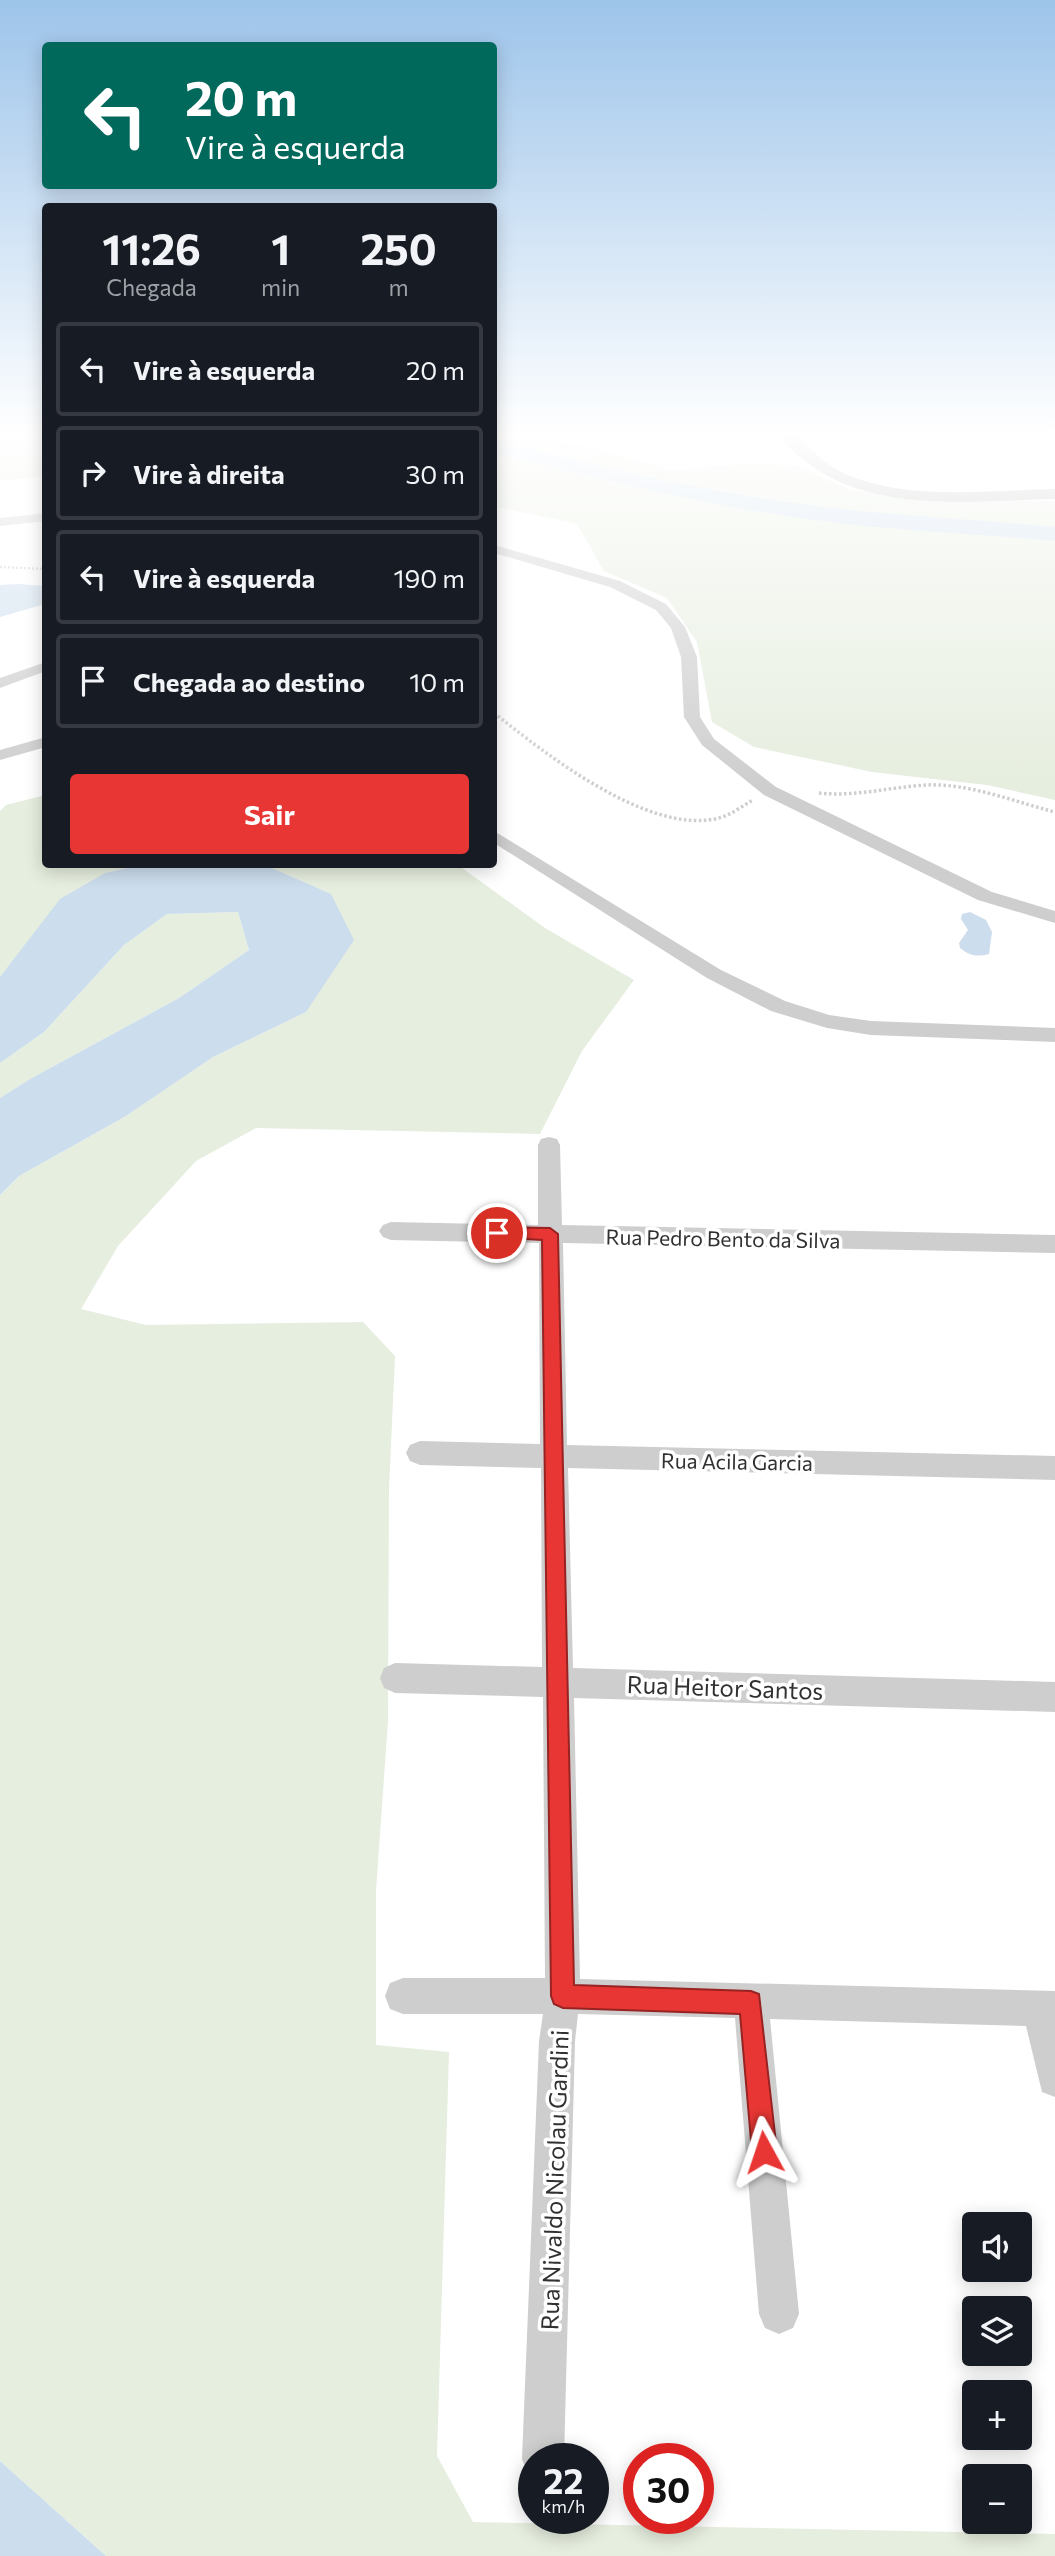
<!DOCTYPE html>
<html lang="pt">
<meta charset="utf-8">
<style>
body{margin:0;font-family:Commissioner,sans-serif;background:#242831;color:#f1f3f6;height:100vh;display:flex;flex-direction:column;font-size:26px;white-space:nowrap}
*{box-sizing:border-box;margin:0}
p{font-size:23px;color:#9ea1a6}
.icon{flex:none;width:38px;height:38px;fill:none;stroke:currentColor;stroke-width:2;stroke-linecap:round;stroke-linejoin:round}
.map{position:relative;flex:1;overflow:hidden}
.sheet{position:absolute;left:42px;top:203px;width:455px;height:665px;display:flex;flex-direction:column;background:#171b24;border-radius:7px;box-shadow:0 4px 18px #0003}
.sheet>*{flex:none}
.banner{position:absolute;left:42px;top:42px;width:455px;height:147px;border-radius:7px;box-shadow:0 4px 18px #0003;background:#00695c;color:#fff;overflow:hidden}
.controls{position:absolute;left:962px;top:2212px;display:grid;gap:14px}
.controls a{display:grid;place-items:center;width:70px;height:70px;border-radius:7px;background:#171b24;box-shadow:0 4px 18px #0003;font-size:35px}
.speed{position:absolute;left:518px;top:2443px;display:flex;gap:14px;font-size:35px;font-weight:700;text-align:center}
.speed>*{display:grid;place-content:center;width:91px;height:91px;border-radius:50%;background:#171b24;box-shadow:0 4px 18px #0003;line-height:1}
.speed small{font-size:18px;font-weight:400}
.speed .limit{border:10px solid #d22;background:#fff;color:#111}
.pin{position:absolute;display:grid;place-items:center;width:60px;height:60px;color:#fff;margin:-30px;border:4px solid #fff;border-radius:50%;box-shadow:0 2px 7px #0007}
.me{position:absolute;width:77px;margin:-38px;rotate:355deg;stroke-linejoin:round;filter:drop-shadow(0 0 5px #0008)}
.turn{display:flex;align-items:center;gap:24px;height:147px;padding:0 28px;font-size:32px}
.turn .icon{width:91px;height:91px;stroke-width:2.5}
.turn b{display:block;font-size:49px;line-height:60px}
.eta{display:flex;justify-content:space-evenly;align-items:center;height:119px;text-align:center}
.eta b{font-size:42px;font-weight:700;line-height:49px}
.primary-button{display:flex;gap:14px;margin-top:auto;padding:14px 28px}
.primary-button a{flex:1;height:80px;border-radius:7px;background:#e83634;color:#fff;font-size:28px;font-weight:700;line-height:80px;text-align:center}
ul{padding:0;list-style:none}
li{display:flex;align-items:center;gap:21px;height:94px;margin:0 14px 10px;padding:0 14px;border:4px solid #363941;border-radius:7px}
li div{flex:1}
li b{display:block;font-size:26px}
li em{font-style:normal}
.map>svg:first-child{display:block}
</style>
<div class="map">
<svg width="1055" height="2556" viewBox="0 0 1055 2556">
<rect width="100%" height="100%" fill="#fff"/>
<g fill="#e6eedf">
<polygon points="494,429 508,429 613,453 671,470 753,463 798,466 851,490 914,498 1055,501 1055,800 987,785 872,772 754,747 712,722 697,642 667,598 604,571 577,524 494,506"/>
<polygon points="45,434 45,476 0,481 0,439"/>
<polygon points="45,795 46,864 145,865 105,873 0,977 0,811 6,805"/>
<polygon points="265,865 458,865 545,928 634,980 582,1051 540,1134 256,1128 196,1161 118,1246 81,1309 146,1325 363,1322 395,1356 389,1489 388,1721 376,1891 376,2045 449,2052 437,2456 473,2522 1055,2534 1055,2556 106,2556 0,2461 0,1195 19,1176 126,1116 213,1057 306,1012 330,894"/>
<polygon points="238,912 249,950 179,998 30,1079 0,1098 0,1063 44,1032 124,945 167,914"/>
</g>
<g fill="#ccdded">
<polygon points="18,584 45,586 45,604 0,617 0,585"/>
<polygon points="145,864 265,865 331,894 354,940 306,1012 213,1057 126,1116 19,1176 0,1195 0,1098 30,1079 179,998 249,950 238,912 167,914 124,945 44,1032 0,1063 0,977 60,899 105,873"/>
<path d="M970 912 986 920 992 932 989 954C976 957 970 956 960 948L959 943 968 930 961 919 962 914Z"/>
<polygon points="0,2461 106,2556 0,2556"/>
</g>
<g fill="none" stroke-linecap="round" stroke-linejoin="round">
<g fill="#ccdded" fill-rule="evenodd">
<polygon points="0,429 27,429 24,433 0,438"/>
<path d="M494 440C589 463 683 487 780 501 871 515 963 518 1055 527V541C977 534 899 531 822 521 711 506 602 481 494 452Z"/>
</g>
<polyline stroke="#cecece" stroke-width="2.5" stroke-dasharray="2 2" stroke-linecap="butt" points="0,567 46,569"/>
<g stroke="#cecece" stroke-width="3.5" stroke-dasharray="2.5 2.5" stroke-linecap="butt">
<path d="M494 713C546 754 649 836 719 818 731 815 742 806 753 800"/>
<path d="M819 793C856 797 890 787 927 785 969 783 1015 802 1055 812"/>
</g>
<g fill="#cecece" fill-rule="evenodd">
<polygon points="46,513 46,521 0,526 0,518"/>
<polygon points="494,545 620,581 666,604 685,627 697,657 700,717 714,739 776,787 992,892 1055,911 1055,923 978,900 764,795 702,745 684,717 681,657 671,628 656,610 610,587 494,553"/>
<polygon points="46,662 46,671 0,688 0,678"/>
<polygon points="46,737 46,747 0,760 0,750"/>
<polygon points="494,831 721,970 785,1001 829,1015 871,1021 1055,1028 1055,1042 871,1035 827,1028 771,1011 707,978 494,843"/>
<polygon points="549,1137 557,1139 560,1145 562,1225 1055,1235 1055,1253 563,1243 567,1445 1055,1456 1055,1480 568,1468 573,1668 1055,1682 1055,1712 574,1698 580,1979 1055,1991 1055,2097 1042,2092 1026,2026 770,2019 799,2314 793,2328 779,2334 765,2328 759,2314 735,2018 578,2014 575,2041 564,2459 534,2459 534,2476 528,2474 522,2459 539,2041 543,2014 403,2014 390,2009 385,1996 390,1983 403,1978 545,1978 543,1697 395,1693 384,1688 380,1678 384,1668 395,1663 542,1667 541,1468 420,1465 410,1461 406,1453 410,1445 420,1441 540,1444 539,1243 391,1240 383,1237 379,1231 383,1225 391,1222 538,1225 538,1145 541,1139"/>
</g>
<path fill="#bbb" fill-rule="evenodd" d="M774 429H791C809 448 826 466 850 476 913 501 990 490 1055 489V499C956 501 841 519 774 429Z"/>
</g>
<linearGradient id="sky" x2="0" y2="1"><stop stop-color="#9dc4ea"/><stop offset="0.55" stop-color="#fff"/><stop offset="1" stop-color="#fff" stop-opacity="0"/></linearGradient>
<rect width="1055" height="787" fill="url(#sky)"/>
<polygon fill="#e83634" stroke="#972322" stroke-width="2" points="497,1227 550,1228 558,1234 574,1985 751,1991 759,1994 777,2152 773,2161 764,2165 756,2161 752,2152 740,2014 563,2008 554,2004 551,1996 542,1240 492,1237 492,1229"/>
<g text-anchor="middle" dominant-baseline="central" stroke-width="7" stroke-linejoin="round" paint-order="stroke">
<g font-size="21" fill="#313131" stroke="#fff">
<text transform="translate(723 1238) rotate(1)">Rua Pedro Bento da Silva</text>
<text transform="translate(737 1461) rotate(1)">Rua Acila Garcia</text>
</g>
<g font-size="24" fill="#313131" stroke="#fff">
<text transform="translate(725 1687) rotate(2)">Rua Heitor Santos</text>
<text transform="translate(554 2180) rotate(-88)">Rua Nivaldo Nicolau Gardini</text>
</g>
</g>
</svg>
<div class="controls">
<a><svg class="icon" aria-label="sound" viewBox="0 0 24 24"><path d="M4 9h4l5-4v14l-5-4H4zM17 9q2 3 0 6"/></svg></a>
<a><svg class="icon" aria-label="layers" viewBox="0 0 24 24"><path d="M12 4l9 5-9 5-9-5zM3 14l9 5 9-5"/></svg></a>
<a>+</a>
<a>−</a>
</div>
<div class="speed"><div>22<small>km/h</small></div><div class="limit">30</div></div>
<div class="pin" style="left:497px;top:1233px;background:#d93025"><svg class="icon" aria-label="arrive" viewBox="0 0 24 24"><path d="M6 21V4h12l-3 4 3 4H6"/></svg></div>
<svg class="me" style="left:764px;top:2152px" viewBox="-20 -20 40 40"><path d="M0-17L14 15 0 8-14 15z" fill="#e83634" stroke="#fff" stroke-width="4"/></svg>
<div class="banner">
<div class="turn"><svg class="icon" aria-label="left" viewBox="0 0 24 24"><path d="M17 20v-9H6M10 6l-5 5 5 5"/></svg><div><b>20 m</b>Vire à esquerda</div></div>
</div>
<section class="sheet">
<div class="eta">
<div><b>11:26</b><p>Chegada</p></div>
<div><b>1</b><p>min</p></div>
<div><b>250</b><p>m</p></div>
</div>
<ul>
<li><svg class="icon" aria-label="left" viewBox="0 0 24 24"><path d="M17 20v-9H6M10 6l-5 5 5 5"/></svg><div><b>Vire à esquerda</b></div><em>20 m</em></li>
<li><svg class="icon" aria-label="right" viewBox="0 0 24 24"><path d="M7 20v-9h11M14 6l5 5-5 5"/></svg><div><b>Vire à direita</b></div><em>30 m</em></li>
<li><svg class="icon" aria-label="left" viewBox="0 0 24 24"><path d="M17 20v-9H6M10 6l-5 5 5 5"/></svg><div><b>Vire à esquerda</b></div><em>190 m</em></li>
<li><svg class="icon" aria-label="arrive" viewBox="0 0 24 24"><path d="M6 21V4h12l-3 4 3 4H6"/></svg><div><b>Chegada ao destino</b></div><em>10 m</em></li>
</ul>
<div class="primary-button"><a>Sair</a></div>
</section>
</div>
